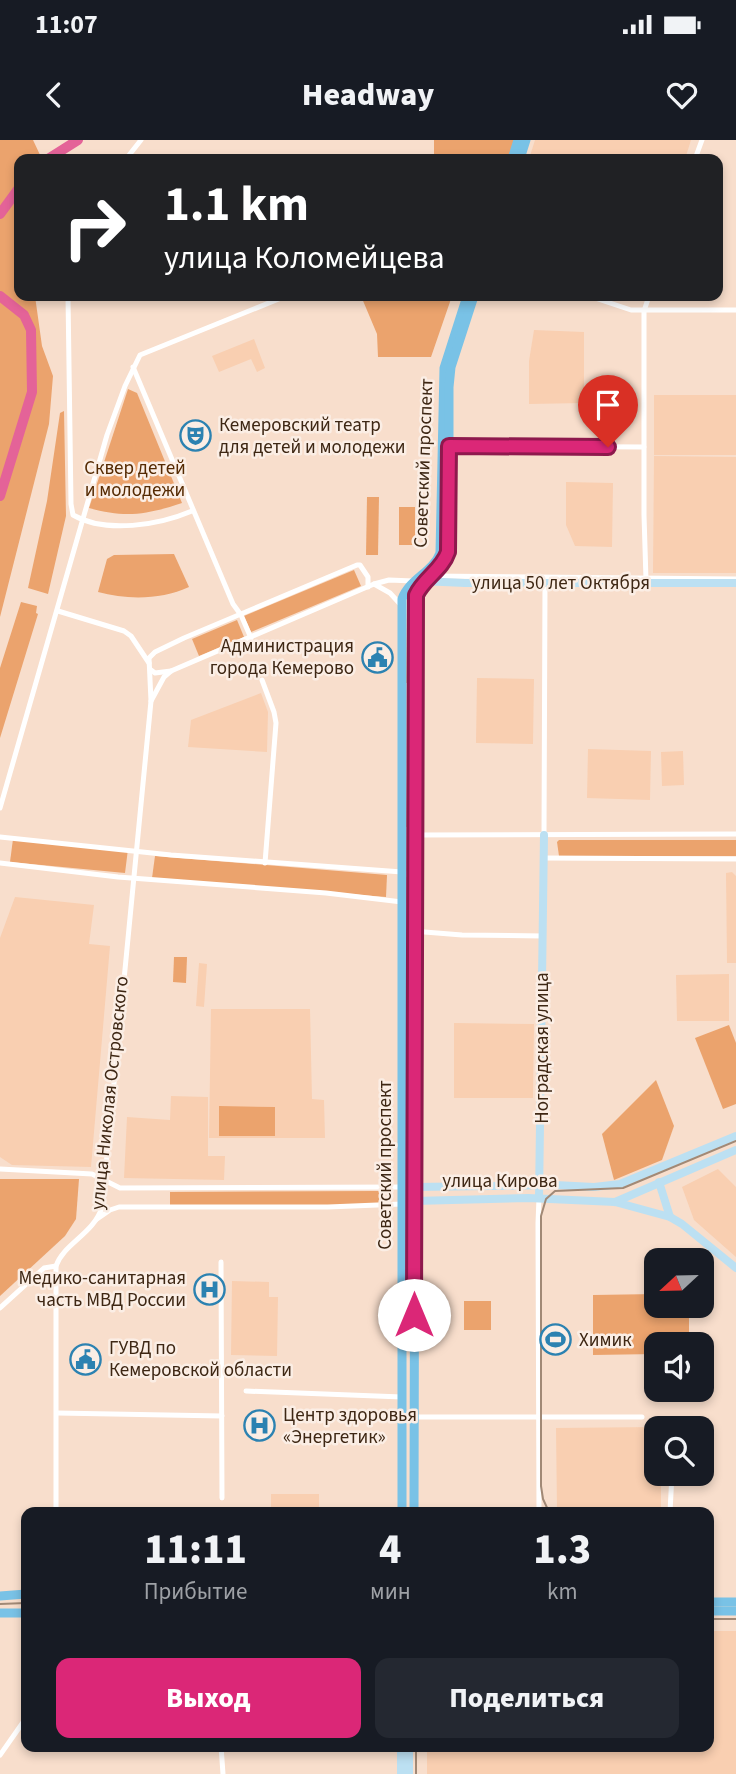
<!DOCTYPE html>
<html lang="ru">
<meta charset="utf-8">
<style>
body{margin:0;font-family:"Source Sans 3",sans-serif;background:#242831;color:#f1f3f6;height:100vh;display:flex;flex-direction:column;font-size:26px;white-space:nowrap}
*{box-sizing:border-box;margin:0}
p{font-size:23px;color:#9ea1a6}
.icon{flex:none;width:38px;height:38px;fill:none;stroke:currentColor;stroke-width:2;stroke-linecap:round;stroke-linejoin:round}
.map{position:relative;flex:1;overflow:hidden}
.panel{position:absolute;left:21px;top:1367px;width:693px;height:245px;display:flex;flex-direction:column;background:#171b24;border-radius:14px;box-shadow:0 4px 10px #0003}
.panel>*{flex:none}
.banner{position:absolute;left:14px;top:14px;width:709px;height:147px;border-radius:14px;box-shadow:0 4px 10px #0003;background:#202124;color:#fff;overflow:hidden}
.needle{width:46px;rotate:248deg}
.buttons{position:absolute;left:644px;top:1108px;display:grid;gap:14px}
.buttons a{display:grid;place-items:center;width:70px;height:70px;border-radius:14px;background:#171b24;box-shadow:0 4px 10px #0003;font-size:35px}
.pin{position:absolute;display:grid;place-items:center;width:60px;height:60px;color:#fff;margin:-72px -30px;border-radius:50% 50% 50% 0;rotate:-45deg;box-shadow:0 0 7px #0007}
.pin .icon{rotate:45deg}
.me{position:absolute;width:77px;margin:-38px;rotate:0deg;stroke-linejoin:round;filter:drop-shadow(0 0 5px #0008)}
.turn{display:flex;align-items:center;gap:24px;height:147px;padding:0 35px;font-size:32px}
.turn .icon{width:91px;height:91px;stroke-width:2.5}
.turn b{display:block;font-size:49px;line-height:60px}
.eta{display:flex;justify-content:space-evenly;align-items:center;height:119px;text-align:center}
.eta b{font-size:42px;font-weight:800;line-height:49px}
.primary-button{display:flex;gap:14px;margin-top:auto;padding:14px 35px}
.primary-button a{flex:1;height:80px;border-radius:14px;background:#db2777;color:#fff;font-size:28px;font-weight:800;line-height:80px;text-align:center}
.primary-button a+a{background:#242831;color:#f1f3f6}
.status{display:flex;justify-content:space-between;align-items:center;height:49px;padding:0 35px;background:#171b24;direction:ltr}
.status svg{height:19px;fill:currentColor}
header{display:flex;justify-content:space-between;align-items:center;height:91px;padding:0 35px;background:#171b24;font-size:32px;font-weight:800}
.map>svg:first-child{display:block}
</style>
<div class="status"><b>11:07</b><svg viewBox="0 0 49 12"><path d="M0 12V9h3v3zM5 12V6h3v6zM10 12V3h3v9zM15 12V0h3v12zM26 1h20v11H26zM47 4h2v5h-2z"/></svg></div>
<header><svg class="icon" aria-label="back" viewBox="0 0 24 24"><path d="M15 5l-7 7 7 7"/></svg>Headway<svg class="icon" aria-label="heart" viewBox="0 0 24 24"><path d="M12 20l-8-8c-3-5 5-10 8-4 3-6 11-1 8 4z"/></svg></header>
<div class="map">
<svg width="736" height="1634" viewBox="0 0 736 1634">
<rect width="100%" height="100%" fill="#f8decc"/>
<g fill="#f9cfb1">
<polygon points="535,0 691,0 685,19 529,19"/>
<polygon points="534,190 584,192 584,263 529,264 529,221"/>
<polygon points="254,199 265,228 257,232 251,219 219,232 212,216"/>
<rect x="654" y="255" width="82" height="60"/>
<polygon points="654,316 736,317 736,433 653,433"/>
<polygon points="566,342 613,343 612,407 575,406 566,385"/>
<polygon points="477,538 534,539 533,604 476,603"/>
<polygon points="261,553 268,572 267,612 188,607 191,580"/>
<polygon points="588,609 651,611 650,660 587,658"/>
<polygon points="683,611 684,645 662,646 661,612"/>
<polygon points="732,732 736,736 736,823 727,823 726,733"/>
<polygon points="15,757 94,765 89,804 110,806 91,1027 12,1025 0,1017 0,798"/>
<polygon points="199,823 207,824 204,867 196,866"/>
<polygon points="729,834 729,881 677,881 676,835"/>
<polygon points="211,869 310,869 312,959 324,960 325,998 209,998"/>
<polygon points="454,883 534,884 533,958 454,958"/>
<polygon points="171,956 208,957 208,1016 225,1016 224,1040 124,1038 127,977 170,980"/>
<polygon points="718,1029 736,1047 736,1117 694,1080 682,1047"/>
<polygon points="232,1141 269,1142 269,1157 278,1157 277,1216 231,1215"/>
<polygon points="654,1287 655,1341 661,1342 661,1368 557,1370 556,1288"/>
<rect x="271" y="1354" width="48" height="18"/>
<polygon points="709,1491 736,1491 736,1634 427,1634 427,1607 709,1606"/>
</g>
<g fill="#eba36d">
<polygon points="0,0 33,0 41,17 41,19 19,19 19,156 35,156 42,206 53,236 49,284 0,477"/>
<polygon points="434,0 514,0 508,19 434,19"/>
<polygon points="361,156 452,156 431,217 378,217 377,194"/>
<path d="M128 249 137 253 182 363C146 375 125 378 89 368Z"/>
<polygon points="64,271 66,376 48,454 28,448 47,361 60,273"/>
<polygon points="367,357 379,357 378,415 366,415"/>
<rect x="399" y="367" width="16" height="38"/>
<path d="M174 414 189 447C161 460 127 460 98 452L107 419 114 415Z"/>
<polygon points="354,430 361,446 251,492 244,476"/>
<polygon points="21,462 37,466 36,473 38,474 0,598 0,528"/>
<polygon points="407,467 412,467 412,543 406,543"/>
<polygon points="237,480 244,497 199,516 192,499"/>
<polygon points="408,574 411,575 413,687 406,687"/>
<polygon points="13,699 128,709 125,733 10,722"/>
<polygon points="559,700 736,700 736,716 559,716 557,702"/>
<polygon points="155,716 387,735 386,757 152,738"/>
<polygon points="406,803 412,803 410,971 406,969"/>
<polygon points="174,817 187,817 186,843 173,842"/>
<polygon points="729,885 736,903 736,964 723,969 695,898"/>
<polygon points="656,940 674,986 662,1020 614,1040 602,994"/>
<polygon points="219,966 275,967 275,996 219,996"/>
<polygon points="0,1039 79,1039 76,1079 65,1096 0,1156"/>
<polygon points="379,1051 379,1066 170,1067 170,1052"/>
<polygon points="656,1154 656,1166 689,1166 689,1204 656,1204 656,1214 593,1215 593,1155"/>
<rect x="464" y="1161" width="27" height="29"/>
</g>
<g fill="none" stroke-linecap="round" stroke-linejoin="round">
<g stroke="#e46398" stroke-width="10">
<polyline points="48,19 78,0"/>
<polyline points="0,74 19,48"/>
<polyline points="0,156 24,175 31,190 32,252 0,356"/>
</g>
<g stroke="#fff" stroke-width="5">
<polyline points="126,19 141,0"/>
<polyline points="695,19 702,0"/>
<path d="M68 156 71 364 73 375C106 394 159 385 192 371"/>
<polyline points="589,156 631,170 736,170"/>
<polyline points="133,227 233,464 241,475 251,498"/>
<polyline points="448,306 644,307"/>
<polyline points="429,436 736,439"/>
<polyline points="646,440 644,375 644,171 649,156"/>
<polyline points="374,444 390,453 401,465"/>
<polyline points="58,471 124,491 131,496 149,523"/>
<polyline points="151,530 155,533 171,531"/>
<polyline points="262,540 274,572 276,583 265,723"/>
<polyline points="151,561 164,537 171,531 374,444 389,440 413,441"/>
<polyline points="0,668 107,295 125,246 140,215 286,156"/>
<polyline points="416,695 736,694"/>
<polyline points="544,695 545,443"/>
<polyline points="0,697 171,715 402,732 410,736 411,747"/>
<polyline points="543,718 736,719"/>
<polyline points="0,723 118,737 326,753 402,762 407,767 408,788 412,791 462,795 543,796"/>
<polyline points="0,1029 92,1034 120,1048 402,1047"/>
<polyline points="97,1079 110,1070 119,1067 328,1067 402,1064"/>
<polyline points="221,1122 222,1358"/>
<polyline points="0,1168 44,1128 56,1126"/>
<polyline points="246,1251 402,1257"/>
<polyline points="57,1273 222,1276"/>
<polyline points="402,1277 642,1277"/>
<path d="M56 1372V1126C64 1103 94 1094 102 1067L151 561 149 518 155 512 184 498 357 425H360L368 437V447"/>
<polyline points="539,1372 538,1083 539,1058"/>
<polyline points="670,1372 672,1334"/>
<polyline points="221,1606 223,1634"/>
<polyline points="0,1615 26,1578"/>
</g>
<g stroke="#bce0f2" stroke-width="8">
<polyline points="421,441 465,443 736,443"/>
<polyline points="659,1042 670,1077"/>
<polyline points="414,1047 555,1045 594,1047 620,1044 736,996"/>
<polyline points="539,1058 544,695"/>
<polyline points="414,1061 528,1058 615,1062 670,1077 682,1084 736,1128"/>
<polyline points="615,1062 736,1010"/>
<polyline points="401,1606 401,1634"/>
<polyline points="409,1634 409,1606"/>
</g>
<g stroke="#79c2e6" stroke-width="9">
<polyline points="512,19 518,0"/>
<polyline points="520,19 526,0"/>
<path d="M402 1372V459C409 439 433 432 440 413L444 228 467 156"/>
<path d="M414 1372 416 455C426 435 444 429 449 406V247L451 227 474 156"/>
<polyline points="0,1456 26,1454"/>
<polyline points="709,1462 736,1462"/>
<polyline points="709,1471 736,1471"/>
<polyline points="0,1473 26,1473"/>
</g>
<g stroke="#a18976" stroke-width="2">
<polyline points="549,1372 543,1359 541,1346 541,1076 546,1059 555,1051 623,1048 736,1001"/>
<polyline points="0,1464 26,1463"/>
<polyline points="709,1479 736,1479"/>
<polyline points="416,1634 416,1606"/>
</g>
</g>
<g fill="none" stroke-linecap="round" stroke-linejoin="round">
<defs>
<path id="route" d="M414 1175 416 455C424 438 442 430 448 412L449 306 608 307"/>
</defs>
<use href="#route" stroke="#8e194d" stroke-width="18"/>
<use href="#route" stroke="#db2777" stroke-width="12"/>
</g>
<defs>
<symbol id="theatre-ring" viewBox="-11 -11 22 22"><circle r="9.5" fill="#fbeee5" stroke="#2c82b1" stroke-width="1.5"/><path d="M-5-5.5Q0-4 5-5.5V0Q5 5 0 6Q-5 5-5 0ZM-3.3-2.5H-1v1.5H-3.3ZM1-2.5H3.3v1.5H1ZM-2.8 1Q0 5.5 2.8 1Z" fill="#2c82b1"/></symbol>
<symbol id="civic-ring" viewBox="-11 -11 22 22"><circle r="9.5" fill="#fbeee5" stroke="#2c82b1" stroke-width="1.5"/><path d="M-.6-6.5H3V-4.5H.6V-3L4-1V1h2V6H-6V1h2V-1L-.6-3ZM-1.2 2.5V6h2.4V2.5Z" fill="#2c82b1"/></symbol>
<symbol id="hospital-ring" viewBox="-11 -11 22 22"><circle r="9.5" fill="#fbeee5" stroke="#2c82b1" stroke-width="1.5"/><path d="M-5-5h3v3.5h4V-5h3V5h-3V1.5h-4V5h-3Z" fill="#2c82b1"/></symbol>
<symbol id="stadium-ring" viewBox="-11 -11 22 22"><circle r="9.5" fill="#fbeee5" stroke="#2c82b1" stroke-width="1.5"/><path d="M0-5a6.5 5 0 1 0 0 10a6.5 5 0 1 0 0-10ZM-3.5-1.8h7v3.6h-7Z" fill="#2c82b1"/></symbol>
</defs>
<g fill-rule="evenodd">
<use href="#theatre-ring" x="178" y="278" width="35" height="35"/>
<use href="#civic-ring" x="360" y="500" width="35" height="35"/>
<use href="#hospital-ring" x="192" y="1132" width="35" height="35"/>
<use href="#stadium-ring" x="538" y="1182" width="35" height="35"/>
<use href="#civic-ring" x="68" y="1202" width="35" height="35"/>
<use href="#hospital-ring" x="242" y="1268" width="35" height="35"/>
</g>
<g text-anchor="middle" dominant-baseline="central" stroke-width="5" stroke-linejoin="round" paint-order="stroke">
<g font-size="19" fill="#3e2714" stroke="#fbeee5" text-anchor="start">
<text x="219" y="285">Кемеровский театр<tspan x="219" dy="22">для детей и молодежи</tspan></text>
<text x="354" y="506" text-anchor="end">Администрация<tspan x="354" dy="22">города Кемерово</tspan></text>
<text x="186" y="1138" text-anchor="end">Медико-санитарная<tspan x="186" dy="22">часть МВД России</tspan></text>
<text x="579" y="1200">Химик</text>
<text x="109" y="1208">ГУВД по<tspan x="109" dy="22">Кемеровской области</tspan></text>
<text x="283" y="1275">Центр здоровья<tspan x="283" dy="22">«Энергетик»</tspan></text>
</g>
<g font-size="19" fill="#3e2714" stroke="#fbeee5">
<text transform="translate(424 323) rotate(-88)">Советский проспект</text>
<text x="561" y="443">улица 50 лет Октября</text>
<text transform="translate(542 908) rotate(-90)">Ноградская улица</text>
<text transform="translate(110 953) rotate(-84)">улица Николая Островского</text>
<text transform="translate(385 1025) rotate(-90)">Советский проспект</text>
<text x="500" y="1041">улица Кирова</text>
</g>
<g font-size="19" fill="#552a02" stroke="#fbeee5">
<text x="135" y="328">Сквер детей<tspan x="135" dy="22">и молодежи</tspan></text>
</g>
</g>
</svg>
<div class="buttons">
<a><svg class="needle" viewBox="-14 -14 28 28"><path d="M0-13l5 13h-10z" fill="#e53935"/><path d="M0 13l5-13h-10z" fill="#9ea1a6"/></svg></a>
<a><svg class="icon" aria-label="sound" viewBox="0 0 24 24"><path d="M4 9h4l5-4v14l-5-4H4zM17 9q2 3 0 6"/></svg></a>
<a><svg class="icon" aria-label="search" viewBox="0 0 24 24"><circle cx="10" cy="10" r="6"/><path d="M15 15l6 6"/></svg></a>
</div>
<div class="pin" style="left:608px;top:307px;background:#d93025"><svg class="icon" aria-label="arrive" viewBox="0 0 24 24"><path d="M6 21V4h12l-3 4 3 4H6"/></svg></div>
<svg class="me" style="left:414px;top:1175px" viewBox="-20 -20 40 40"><circle r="19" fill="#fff"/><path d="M0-13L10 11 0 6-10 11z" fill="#db2777"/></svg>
<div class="banner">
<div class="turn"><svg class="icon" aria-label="right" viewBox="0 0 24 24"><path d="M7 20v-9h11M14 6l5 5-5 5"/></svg><div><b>1.1 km</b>улица Коломейцева</div></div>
</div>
<section class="panel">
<div class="eta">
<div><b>11:11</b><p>Прибытие</p></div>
<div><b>4</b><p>мин</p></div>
<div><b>1.3</b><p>km</p></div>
</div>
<div class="primary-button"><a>Выход</a><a>Поделиться</a></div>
</section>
</div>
